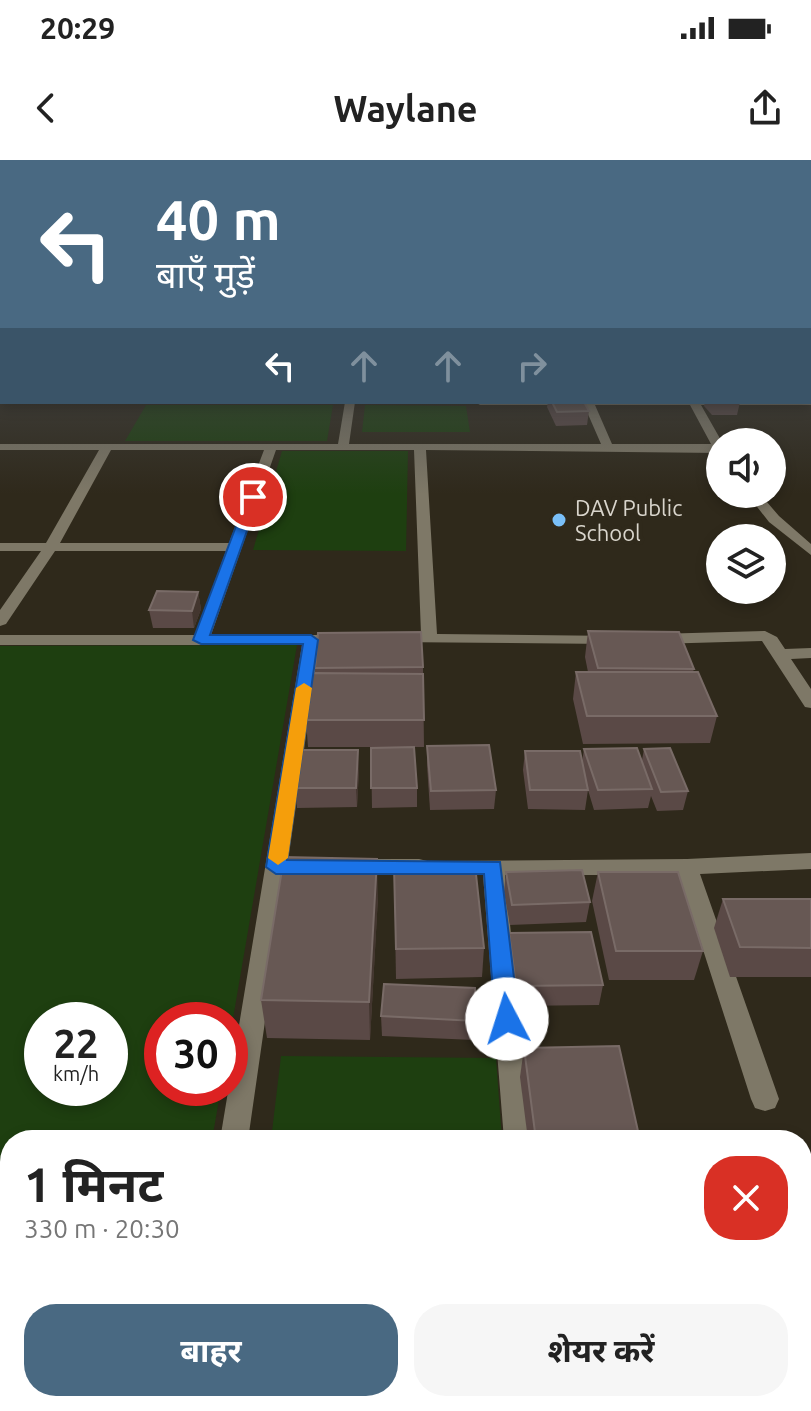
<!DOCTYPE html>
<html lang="hi">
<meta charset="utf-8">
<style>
body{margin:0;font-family:Ubuntu,"Noto Sans Devanagari",sans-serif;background:#f6f6f6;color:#222;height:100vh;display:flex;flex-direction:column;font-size:30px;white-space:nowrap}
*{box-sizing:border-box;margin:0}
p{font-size:26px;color:#767676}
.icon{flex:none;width:44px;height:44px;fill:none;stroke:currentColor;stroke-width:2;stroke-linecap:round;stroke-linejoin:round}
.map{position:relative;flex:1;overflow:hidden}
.sheet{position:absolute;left:0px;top:970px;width:812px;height:282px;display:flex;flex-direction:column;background:#fff;border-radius:32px 32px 0 0;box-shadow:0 4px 12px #0003}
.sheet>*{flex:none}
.hud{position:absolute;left:0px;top:0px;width:812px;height:244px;box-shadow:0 4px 12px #0003;background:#496982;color:#fff;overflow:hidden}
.tools{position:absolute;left:706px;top:268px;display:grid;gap:16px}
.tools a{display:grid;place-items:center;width:80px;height:80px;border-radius:50%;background:#fff;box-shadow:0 4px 12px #0003;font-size:40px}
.speed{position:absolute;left:24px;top:842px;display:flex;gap:16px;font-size:40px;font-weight:700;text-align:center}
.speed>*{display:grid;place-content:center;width:104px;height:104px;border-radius:50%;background:#fff;box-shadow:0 4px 12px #0003;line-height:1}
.speed small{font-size:20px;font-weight:400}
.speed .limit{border:12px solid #d22;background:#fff;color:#111}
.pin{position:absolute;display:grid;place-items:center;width:68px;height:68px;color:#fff;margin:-34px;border:4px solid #fff;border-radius:50%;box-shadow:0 2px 8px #0007}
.me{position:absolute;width:88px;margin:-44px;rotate:355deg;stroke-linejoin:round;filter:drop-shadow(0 0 6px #0008)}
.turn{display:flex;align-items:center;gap:28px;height:168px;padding:0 24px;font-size:36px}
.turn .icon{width:104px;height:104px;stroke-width:2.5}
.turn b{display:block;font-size:56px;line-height:68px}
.lanes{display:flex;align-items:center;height:76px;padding:0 24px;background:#0003;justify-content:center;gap:40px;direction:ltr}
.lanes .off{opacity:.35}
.round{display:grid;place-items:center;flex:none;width:84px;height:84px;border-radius:32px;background:#f6f6f6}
.head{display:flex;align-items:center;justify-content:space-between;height:136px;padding:0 24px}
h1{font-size:48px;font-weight:700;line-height:60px}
.cta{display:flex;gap:16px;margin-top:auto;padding:16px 24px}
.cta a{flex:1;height:92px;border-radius:32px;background:#496982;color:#fff;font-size:32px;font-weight:700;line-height:92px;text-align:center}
.cta a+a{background:#f6f6f6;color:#222}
.status{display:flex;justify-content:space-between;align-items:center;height:56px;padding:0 40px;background:#fff;direction:ltr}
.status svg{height:22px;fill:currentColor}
header{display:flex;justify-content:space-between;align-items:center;height:104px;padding:0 24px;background:#fff;font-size:36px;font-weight:700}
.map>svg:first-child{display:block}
</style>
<div class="status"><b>20:29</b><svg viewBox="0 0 49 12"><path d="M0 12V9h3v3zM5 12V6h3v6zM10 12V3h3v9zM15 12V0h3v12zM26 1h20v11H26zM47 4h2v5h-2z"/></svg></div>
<header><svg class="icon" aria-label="back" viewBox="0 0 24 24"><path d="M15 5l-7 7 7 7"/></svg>Waylane<svg class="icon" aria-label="share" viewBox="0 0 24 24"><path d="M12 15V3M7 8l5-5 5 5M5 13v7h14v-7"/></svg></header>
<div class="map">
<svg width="811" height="1251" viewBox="0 0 811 1251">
<rect width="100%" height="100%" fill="#2f291b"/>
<g fill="#1e3f10" fill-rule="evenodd">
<polygon points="146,245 333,245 327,281 125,281"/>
<polygon points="365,245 466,246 470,272 362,272"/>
<polygon points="282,291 408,291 406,391 253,390"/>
<path d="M297 485 230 876V860H162V928H221L212 980H10V1242H167L165 1251H0V486ZM42 860H110V928H42Z"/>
<polygon points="281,896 496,898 502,980 271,980"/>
</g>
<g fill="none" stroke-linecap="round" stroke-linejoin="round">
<g fill="#7e7867" fill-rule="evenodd">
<polygon points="810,181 811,182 811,188 810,187"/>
<rect x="0" y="202" width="2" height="6"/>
<rect x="810" y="202" width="1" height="6"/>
<polygon points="0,233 2,233 0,241"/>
<path d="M811 239V245H701L722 282 720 293 426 290 437 474 618 476 620 479 612 484 390 482V476L421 474 414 290H276L211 475H344L352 480 344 485H319L248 980H220L302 485H0V475H195L226 391H55L6 464 0 466V450L41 391H0V383H46L99 290H0V284H338L345 242H355L349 284H601L584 245H480L475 242H810ZM595 245H690L711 284H612ZM111 290H264L229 383H60Z"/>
<polygon points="747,334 760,334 779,356 811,384 811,395 769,362"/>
<polygon points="765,471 777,477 785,489 811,488 811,498 791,499 811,529 811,548 805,547 762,481 656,484 648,479 656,474"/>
<polygon points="811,693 811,709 700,714 779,939 775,948 765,951 755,948 751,939 679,715 505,715 532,980 504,980 483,715 443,713 440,707 443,701 687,699"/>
<polygon points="351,699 419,699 427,701 430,707 427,713 419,715 351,715 343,713 340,707 343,701"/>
<polygon points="176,1242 212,1242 210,1251 174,1251"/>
<polygon points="523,1242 559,1242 560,1251 524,1251"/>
</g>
<g fill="#997871" fill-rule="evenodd">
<rect x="810" y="163" width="1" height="6"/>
<rect x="0" y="169" width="2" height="6"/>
</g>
</g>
<g fill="#5a4946">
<polygon points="548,242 584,242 589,251 587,265 556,266 547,247"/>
<polygon points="705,242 740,242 737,255 712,255 704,246"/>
<polygon points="198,432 201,449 194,468 153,468 149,450"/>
<polygon points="588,471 694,509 693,512 717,556 710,583 583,584 573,539 576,512 588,512 585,497"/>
<polygon points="423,507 424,587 414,587 417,628 417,647 372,648 371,588 400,587 308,587 306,560 315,513 315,508"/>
<polygon points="427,586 496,630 494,649 430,650 427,605"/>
<polygon points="584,589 642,600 644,589 688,631 683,650 657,651 651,636 648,648 594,650 588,630 585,650 528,649 523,610 525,591 582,602"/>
<polygon points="359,609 357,647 297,648 295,628"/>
<polygon points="394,706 484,788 482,817 396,819"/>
<polygon points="506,712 590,742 586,762 510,765 504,732"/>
<polygon points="598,712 703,791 694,820 609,820 592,741"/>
<polygon points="378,736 370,880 267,878 261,840"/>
<polygon points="723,739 811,739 811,817 730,817 714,768"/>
<polygon points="509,773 603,825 599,845 514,846 507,793"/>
<polygon points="381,856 475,861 474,880 382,876"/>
<polygon points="524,888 640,980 528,980 520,917"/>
<polygon points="405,1242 506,1242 505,1249 438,1251 405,1251"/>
</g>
<g fill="#43362f">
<polygon points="198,432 201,449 194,468 192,451"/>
<polygon points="358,590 359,609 357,647 356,628"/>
<polygon points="377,699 378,736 370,880 369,842"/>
<polygon points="118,1242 125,1242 127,1251 121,1251"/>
</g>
<g fill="#675854" stroke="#796b67" stroke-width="2">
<polygon points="552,242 584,242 589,251 557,252"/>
<polygon points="157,431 198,432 192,451 149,450"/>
<polygon points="588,471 679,472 694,509 598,508"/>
<polygon points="421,472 423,507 315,508 318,473"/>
<polygon points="576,512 698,512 717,556 587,556"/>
<polygon points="312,513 423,514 424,560 306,560"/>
<polygon points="489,585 496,630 431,631 427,586"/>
<polygon points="414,587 417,628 371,628 371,588"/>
<polygon points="637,588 652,629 598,630 584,589"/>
<polygon points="670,588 688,631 661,632 644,589"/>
<polygon points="299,590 358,590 356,628 295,628"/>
<polygon points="525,591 580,591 588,630 530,630"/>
<polygon points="284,697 377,699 369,842 261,840"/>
<polygon points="475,705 484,788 396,789 394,706"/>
<polygon points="582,710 590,742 512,745 506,712"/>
<polygon points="598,712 678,712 703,791 616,791"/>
<polygon points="723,739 811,739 811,788 740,787"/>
<polygon points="591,772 603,825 516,826 509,773"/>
<polygon points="384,824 475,828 475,861 381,856"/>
<polygon points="619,886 640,980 536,980 524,888"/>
<polygon points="0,1187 10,1188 10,1242 118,1242 121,1251 0,1251"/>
<polygon points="221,1242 371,1242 371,1251 220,1251"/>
</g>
<linearGradient id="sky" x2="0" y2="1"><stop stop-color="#1a170f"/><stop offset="0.48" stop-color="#47494a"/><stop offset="1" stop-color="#47494a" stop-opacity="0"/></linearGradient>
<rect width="811" height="334" fill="url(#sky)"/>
<polygon fill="#1a73e8" stroke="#114b97" stroke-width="2" points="253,333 259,337 210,475 311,475 318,480 287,700 500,702 519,859 515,865 507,868 499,865 495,859 484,714 276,714 266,707 303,484 201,484 193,480 247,337"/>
<polygon fill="#f59e0b" points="304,523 312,528 288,698 278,705 268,698 296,528"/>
<circle fill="#79bff8" stroke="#2f291b" stroke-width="3" cx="559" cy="360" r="8"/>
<g text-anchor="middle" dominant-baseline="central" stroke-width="8" stroke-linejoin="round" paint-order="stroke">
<g font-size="22" fill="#d9d5cc" stroke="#2f291b" text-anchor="start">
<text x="575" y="347">DAV Public<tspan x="575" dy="25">School</tspan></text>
</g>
</g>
</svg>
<div class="tools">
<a><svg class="icon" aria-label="sound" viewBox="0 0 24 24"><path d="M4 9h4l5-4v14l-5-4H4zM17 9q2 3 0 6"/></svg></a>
<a><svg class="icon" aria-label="layers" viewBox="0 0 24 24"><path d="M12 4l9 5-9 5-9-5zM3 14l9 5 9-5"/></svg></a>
</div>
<div class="speed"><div>22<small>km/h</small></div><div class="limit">30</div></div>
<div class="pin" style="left:253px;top:337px;background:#d93025"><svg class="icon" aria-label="arrive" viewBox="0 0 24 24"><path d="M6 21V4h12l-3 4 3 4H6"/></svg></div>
<svg class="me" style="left:507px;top:859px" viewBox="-20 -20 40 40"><circle r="19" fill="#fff"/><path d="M0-13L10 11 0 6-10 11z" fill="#1a73e8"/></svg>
<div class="hud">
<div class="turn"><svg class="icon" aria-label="left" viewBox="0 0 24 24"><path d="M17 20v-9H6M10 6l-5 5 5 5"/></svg><div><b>40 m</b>बाएँ मुड़ें</div></div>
<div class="lanes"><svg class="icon" aria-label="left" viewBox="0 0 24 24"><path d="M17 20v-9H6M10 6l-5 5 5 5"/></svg><svg class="icon off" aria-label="ahead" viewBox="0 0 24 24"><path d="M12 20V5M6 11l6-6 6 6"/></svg><svg class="icon off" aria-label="ahead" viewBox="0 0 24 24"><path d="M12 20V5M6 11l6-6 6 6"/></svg><svg class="icon off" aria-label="right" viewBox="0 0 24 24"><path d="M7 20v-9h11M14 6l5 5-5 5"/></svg></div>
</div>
<section class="sheet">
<div class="head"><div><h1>1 मिनट</h1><p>330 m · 20:30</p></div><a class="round" style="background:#d93025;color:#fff"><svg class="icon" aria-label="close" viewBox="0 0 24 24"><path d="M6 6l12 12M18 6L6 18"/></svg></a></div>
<div class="cta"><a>बाहर</a><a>शेयर करें</a></div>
</section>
</div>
